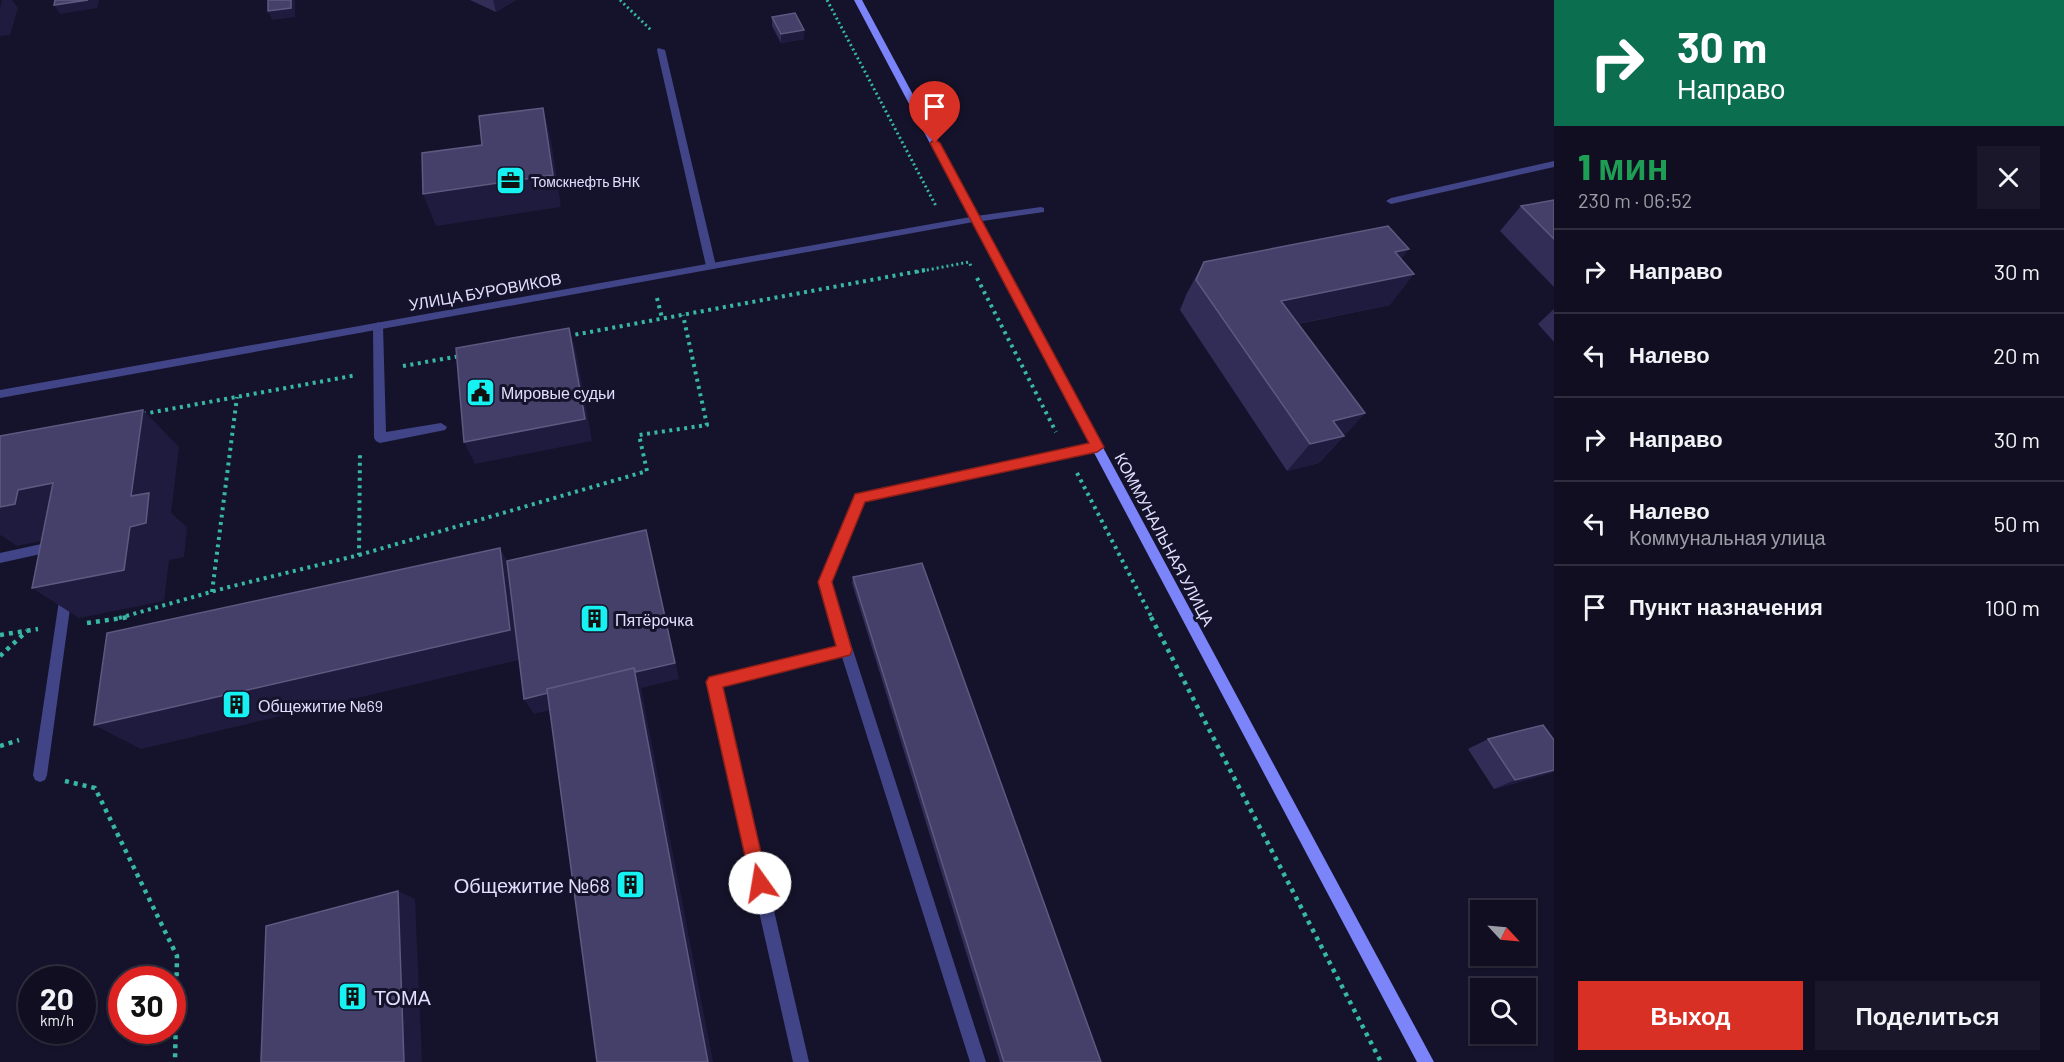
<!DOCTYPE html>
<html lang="ru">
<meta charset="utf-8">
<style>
body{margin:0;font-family:Barlow,sans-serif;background:#191729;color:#f1f3f6;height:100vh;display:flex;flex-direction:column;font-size:22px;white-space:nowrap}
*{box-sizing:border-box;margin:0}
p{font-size:20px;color:#9c9ca5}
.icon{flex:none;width:33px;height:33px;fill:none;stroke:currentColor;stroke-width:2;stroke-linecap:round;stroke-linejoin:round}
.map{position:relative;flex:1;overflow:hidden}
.sheet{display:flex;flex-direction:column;background:#100e20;width:510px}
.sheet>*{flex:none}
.hud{background:#0b6e4f;color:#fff;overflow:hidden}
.needle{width:39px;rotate:116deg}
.buttons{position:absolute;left:1470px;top:900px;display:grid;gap:12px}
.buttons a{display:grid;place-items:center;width:66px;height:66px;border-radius:0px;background:#100e20;box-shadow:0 2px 4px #0004,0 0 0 2px #302e3e;font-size:30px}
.speed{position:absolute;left:18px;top:966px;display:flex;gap:12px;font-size:30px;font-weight:700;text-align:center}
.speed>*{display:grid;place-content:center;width:78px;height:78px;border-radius:50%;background:#100e20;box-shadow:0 2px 4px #0004,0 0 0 2px #302e3e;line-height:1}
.speed small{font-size:15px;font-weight:400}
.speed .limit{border:9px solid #d22;background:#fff;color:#111}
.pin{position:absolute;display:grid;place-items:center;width:51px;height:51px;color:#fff;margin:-62px -26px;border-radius:50% 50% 50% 0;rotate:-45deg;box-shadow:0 0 6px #0007}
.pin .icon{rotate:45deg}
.me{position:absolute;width:66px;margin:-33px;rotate:347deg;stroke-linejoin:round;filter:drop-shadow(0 0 4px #0008)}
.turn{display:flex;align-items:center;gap:21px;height:126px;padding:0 24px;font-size:27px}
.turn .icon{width:78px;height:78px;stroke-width:2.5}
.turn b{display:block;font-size:42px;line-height:51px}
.round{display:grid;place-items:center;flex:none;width:63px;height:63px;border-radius:0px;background:#191729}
.overview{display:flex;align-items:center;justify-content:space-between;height:102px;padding:0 24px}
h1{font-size:36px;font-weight:800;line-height:45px;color:#1e9e55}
.primary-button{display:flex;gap:12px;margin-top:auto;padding:12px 24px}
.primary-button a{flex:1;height:69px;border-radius:0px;background:#d93025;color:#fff;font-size:24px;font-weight:800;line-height:69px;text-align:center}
.primary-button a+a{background:#191729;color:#f1f3f6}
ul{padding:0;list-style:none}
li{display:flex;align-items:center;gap:18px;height:84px;padding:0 24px;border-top:2px solid #302e3e}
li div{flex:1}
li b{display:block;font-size:22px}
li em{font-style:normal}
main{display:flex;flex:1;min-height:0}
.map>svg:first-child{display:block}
</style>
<main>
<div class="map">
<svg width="1554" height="1062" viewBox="0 0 1554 1062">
<rect width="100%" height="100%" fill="#15132b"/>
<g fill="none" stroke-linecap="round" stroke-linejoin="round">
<g stroke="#38b8a4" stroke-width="3" stroke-dasharray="2 3" stroke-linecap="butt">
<polyline points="620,0 652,31"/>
<polyline points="827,0 936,206"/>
<polyline points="917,272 969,262 971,266"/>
</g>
<g stroke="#38b8a4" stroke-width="4" stroke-dasharray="3 4.5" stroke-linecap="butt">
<polyline points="977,278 1056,432"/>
<polyline points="657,298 662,318"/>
<polyline points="568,336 925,270"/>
<polyline points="403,366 460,356"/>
<polyline points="143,414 357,375"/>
<polyline points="1077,473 1152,618"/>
<polyline points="359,555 647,471 639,435 707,425 683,315"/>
<polyline points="212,592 237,397"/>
<polyline points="119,618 225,588 359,555 360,451"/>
</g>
<g stroke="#38b8a4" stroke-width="4.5" stroke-dasharray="4 5" stroke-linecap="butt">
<polyline points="1151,617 1381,1062"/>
<polyline points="87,623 129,617"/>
<polyline points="0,635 38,629"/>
<polyline points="0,656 27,631"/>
<polyline points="0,746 19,740"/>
<polyline points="65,781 95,788 177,956 175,1062"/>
</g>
<g fill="#414587" fill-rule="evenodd">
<polygon points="658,48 665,50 716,266 711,269 706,266 657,50"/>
<polygon points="1554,161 1554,167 1391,204 1386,201 1391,198"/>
<polygon points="1041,207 1044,208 1044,212 976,222 971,219 976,216"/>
<polygon points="378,322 383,326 386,432 441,423 447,427 445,430 380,443 376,441 374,438 373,326"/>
<polygon points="55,541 59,542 61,546 59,550 0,563 0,553"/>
<polygon points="66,588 70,590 72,594 47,775 45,780 40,782 35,780 33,775 60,594 62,590"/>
</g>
<g fill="#414587" fill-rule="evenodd">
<polygon points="976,216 979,217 979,221 0,398 0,390"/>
<polygon points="1097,442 1103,447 1097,452 864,502 831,582 986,1062 970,1062 842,657 722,686 809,1062 793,1062 707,682 709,678 839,646 819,582 856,495"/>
</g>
<polygon fill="#7b84f8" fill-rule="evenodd" points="854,0 862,0 1434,1062 1417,1062"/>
</g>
<g fill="#322d57">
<polygon points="470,0 516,0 496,12"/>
<polygon points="772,17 804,39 781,43 772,26"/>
<polygon points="1554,200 1554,287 1500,231 1521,206"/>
<polygon points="1401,260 1390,305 1298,324 1365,413 1319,463 1287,471 1180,310 1187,293 1204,262"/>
<polygon points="1554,309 1554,342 1538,324"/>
<polygon points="853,577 1101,1062 1000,1062 852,583"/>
<polygon points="1488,739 1554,740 1554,772 1494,789 1468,749"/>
</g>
<g fill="#1f1b3e">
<polygon points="2,0 12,0 18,8 10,35 0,36 0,8"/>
<polygon points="88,0 99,0 97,8 60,14 54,5"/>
<polygon points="291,0 295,0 295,17 272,20 268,11"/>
<polygon points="493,0 516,0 496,12"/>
<polygon points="804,30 804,39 781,43 781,34"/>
<polygon points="543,108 551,140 561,207 436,226 423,194"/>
<polygon points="1409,249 1385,280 1414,274 1390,305 1261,331 1281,301 1395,252"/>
<polygon points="569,328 576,351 592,441 475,464 464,442"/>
<polygon points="143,410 179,447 171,513 187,527 184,557 169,560 164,601 79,618 32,588 130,527 131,496"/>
<polygon points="1365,413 1319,463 1287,471 1310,444 1333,421"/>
<polygon points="53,483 60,537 17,546 1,535 0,536 0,507 18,490"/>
<polygon points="646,530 679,679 641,688 713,1062 708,1062 638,689 534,714 524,699"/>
<polygon points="500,548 517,580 527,658 141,749 94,725"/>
<polygon points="1554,770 1554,772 1549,774 1494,789 1515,780"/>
<polygon points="398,891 415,899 422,1062 404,1062"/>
</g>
<g fill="#454069" stroke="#5d5980" stroke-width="1.5">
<polygon points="55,0 88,0 54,5"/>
<polygon points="268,0 291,0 291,8 268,11"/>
<polygon points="795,13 804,30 781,34 772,17"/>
<polygon points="543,108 553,175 423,194 422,153 482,145 479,116"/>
<polygon points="1554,200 1554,239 1521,206"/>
<polygon points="1388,226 1409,249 1395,252 1414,274 1281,301 1365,413 1333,421 1344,436 1310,444 1196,280 1204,262"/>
<polygon points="569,328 585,419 464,442 456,348"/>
<polygon points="143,410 131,496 149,493 146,523 130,527 124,570 32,588 53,483 18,490 15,504 0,507 0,436"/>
<polygon points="646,530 675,663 636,672 634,668 547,689 548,693 524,699 507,561"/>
<polygon points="500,548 510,630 94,725 107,633"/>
<polygon points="922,563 1101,1062 1004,1062 853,577"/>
<polygon points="634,668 708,1062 597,1062 547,689"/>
<polygon points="1543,725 1554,740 1554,770 1515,780 1488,739"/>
<polygon points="398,891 404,1062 261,1062 266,926"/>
</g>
<polygon fill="#d93025" stroke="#8d1f18" stroke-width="1.5" points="935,139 940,143 1104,447 1097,452 865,502 832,582 852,650 850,655 723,687 768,883 766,889 760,892 754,889 751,883 706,682 709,677 836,646 818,582 855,494 1089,443 930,143"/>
<defs>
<symbol id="office-square" viewBox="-11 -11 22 22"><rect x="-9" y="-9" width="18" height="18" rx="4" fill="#16f1f2" stroke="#15132b"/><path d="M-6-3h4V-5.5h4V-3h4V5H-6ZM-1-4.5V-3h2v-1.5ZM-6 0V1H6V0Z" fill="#111"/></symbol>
<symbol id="civic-square" viewBox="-11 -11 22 22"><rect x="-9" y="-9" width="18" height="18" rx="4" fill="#16f1f2" stroke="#15132b"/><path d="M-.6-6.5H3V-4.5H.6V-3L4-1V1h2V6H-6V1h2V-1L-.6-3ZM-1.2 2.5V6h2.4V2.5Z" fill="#111"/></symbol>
<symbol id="building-square" viewBox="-11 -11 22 22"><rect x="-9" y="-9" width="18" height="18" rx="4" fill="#16f1f2" stroke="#15132b"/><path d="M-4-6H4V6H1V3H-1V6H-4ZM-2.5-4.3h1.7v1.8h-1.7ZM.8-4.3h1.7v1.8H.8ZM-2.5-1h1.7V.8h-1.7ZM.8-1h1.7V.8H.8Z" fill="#111"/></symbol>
</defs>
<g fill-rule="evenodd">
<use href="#office-square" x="494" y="164" width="33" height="33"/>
<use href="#civic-square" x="464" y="376" width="33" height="33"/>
<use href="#building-square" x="578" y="602" width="33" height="33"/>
<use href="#building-square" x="220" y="688" width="33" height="33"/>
<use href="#building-square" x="614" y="868" width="33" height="33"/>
<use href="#building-square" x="336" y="980" width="33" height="33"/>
</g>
<g text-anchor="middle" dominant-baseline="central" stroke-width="6" stroke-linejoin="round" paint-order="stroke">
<g font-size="14" fill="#e0dffd" stroke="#15132b" text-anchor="start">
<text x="531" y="181">Томскнефть ВНК</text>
</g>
<g font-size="16" fill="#e0dffd" stroke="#15132b">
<text transform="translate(485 291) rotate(-10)">УЛИЦА БУРОВИКОВ</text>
<text transform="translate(1165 539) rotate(62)">КОММУНАЛЬНАЯ УЛИЦА</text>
</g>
<g font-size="16" fill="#e0dffd" stroke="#15132b" text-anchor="start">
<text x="501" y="392">Мировые судьи</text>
<text x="615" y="619">Пятёрочка</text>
<text x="258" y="705">Общежитие №69</text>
</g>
<g font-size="20" fill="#e0dffd" stroke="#15132b" text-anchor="end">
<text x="610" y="885">Общежитие №68</text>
<text x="374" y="997" text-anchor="start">ТОМА</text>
</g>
</g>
</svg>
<div class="buttons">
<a><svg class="needle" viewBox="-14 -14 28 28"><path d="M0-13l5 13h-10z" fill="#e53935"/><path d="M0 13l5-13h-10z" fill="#9c9ca5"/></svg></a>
<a><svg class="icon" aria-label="search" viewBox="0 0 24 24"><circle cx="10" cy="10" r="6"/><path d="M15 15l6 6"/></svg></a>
</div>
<div class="speed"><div>20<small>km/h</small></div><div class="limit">30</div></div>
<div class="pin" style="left:935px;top:143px;background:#d93025"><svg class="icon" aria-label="arrive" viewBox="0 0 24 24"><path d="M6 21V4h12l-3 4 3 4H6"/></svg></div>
<svg class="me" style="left:760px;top:883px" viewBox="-20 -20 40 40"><circle r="19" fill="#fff"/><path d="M0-13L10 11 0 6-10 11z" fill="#d93025"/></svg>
</div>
<section class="sheet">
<div class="hud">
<div class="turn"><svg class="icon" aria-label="right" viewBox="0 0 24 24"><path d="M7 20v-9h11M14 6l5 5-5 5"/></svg><div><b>30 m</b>Направо</div></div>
</div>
<div class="overview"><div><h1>1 мин</h1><p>230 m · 06:52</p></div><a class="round"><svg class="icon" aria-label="close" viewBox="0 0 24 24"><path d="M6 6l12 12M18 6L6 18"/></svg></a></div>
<ul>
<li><svg class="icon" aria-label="right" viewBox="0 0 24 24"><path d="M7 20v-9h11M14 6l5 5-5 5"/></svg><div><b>Направо</b></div><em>30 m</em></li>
<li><svg class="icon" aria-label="left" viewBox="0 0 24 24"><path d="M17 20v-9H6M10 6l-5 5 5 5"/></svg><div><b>Налево</b></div><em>20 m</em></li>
<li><svg class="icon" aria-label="right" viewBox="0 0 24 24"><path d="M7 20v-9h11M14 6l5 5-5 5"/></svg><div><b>Направо</b></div><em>30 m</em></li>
<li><svg class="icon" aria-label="left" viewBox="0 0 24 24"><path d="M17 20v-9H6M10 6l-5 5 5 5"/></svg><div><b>Налево</b><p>Коммунальная улица</p></div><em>50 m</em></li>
<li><svg class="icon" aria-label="arrive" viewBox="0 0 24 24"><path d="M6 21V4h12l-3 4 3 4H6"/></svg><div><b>Пункт назначения</b></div><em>100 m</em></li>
</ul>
<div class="primary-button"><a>Выход</a><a>Поделиться</a></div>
</section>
</main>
